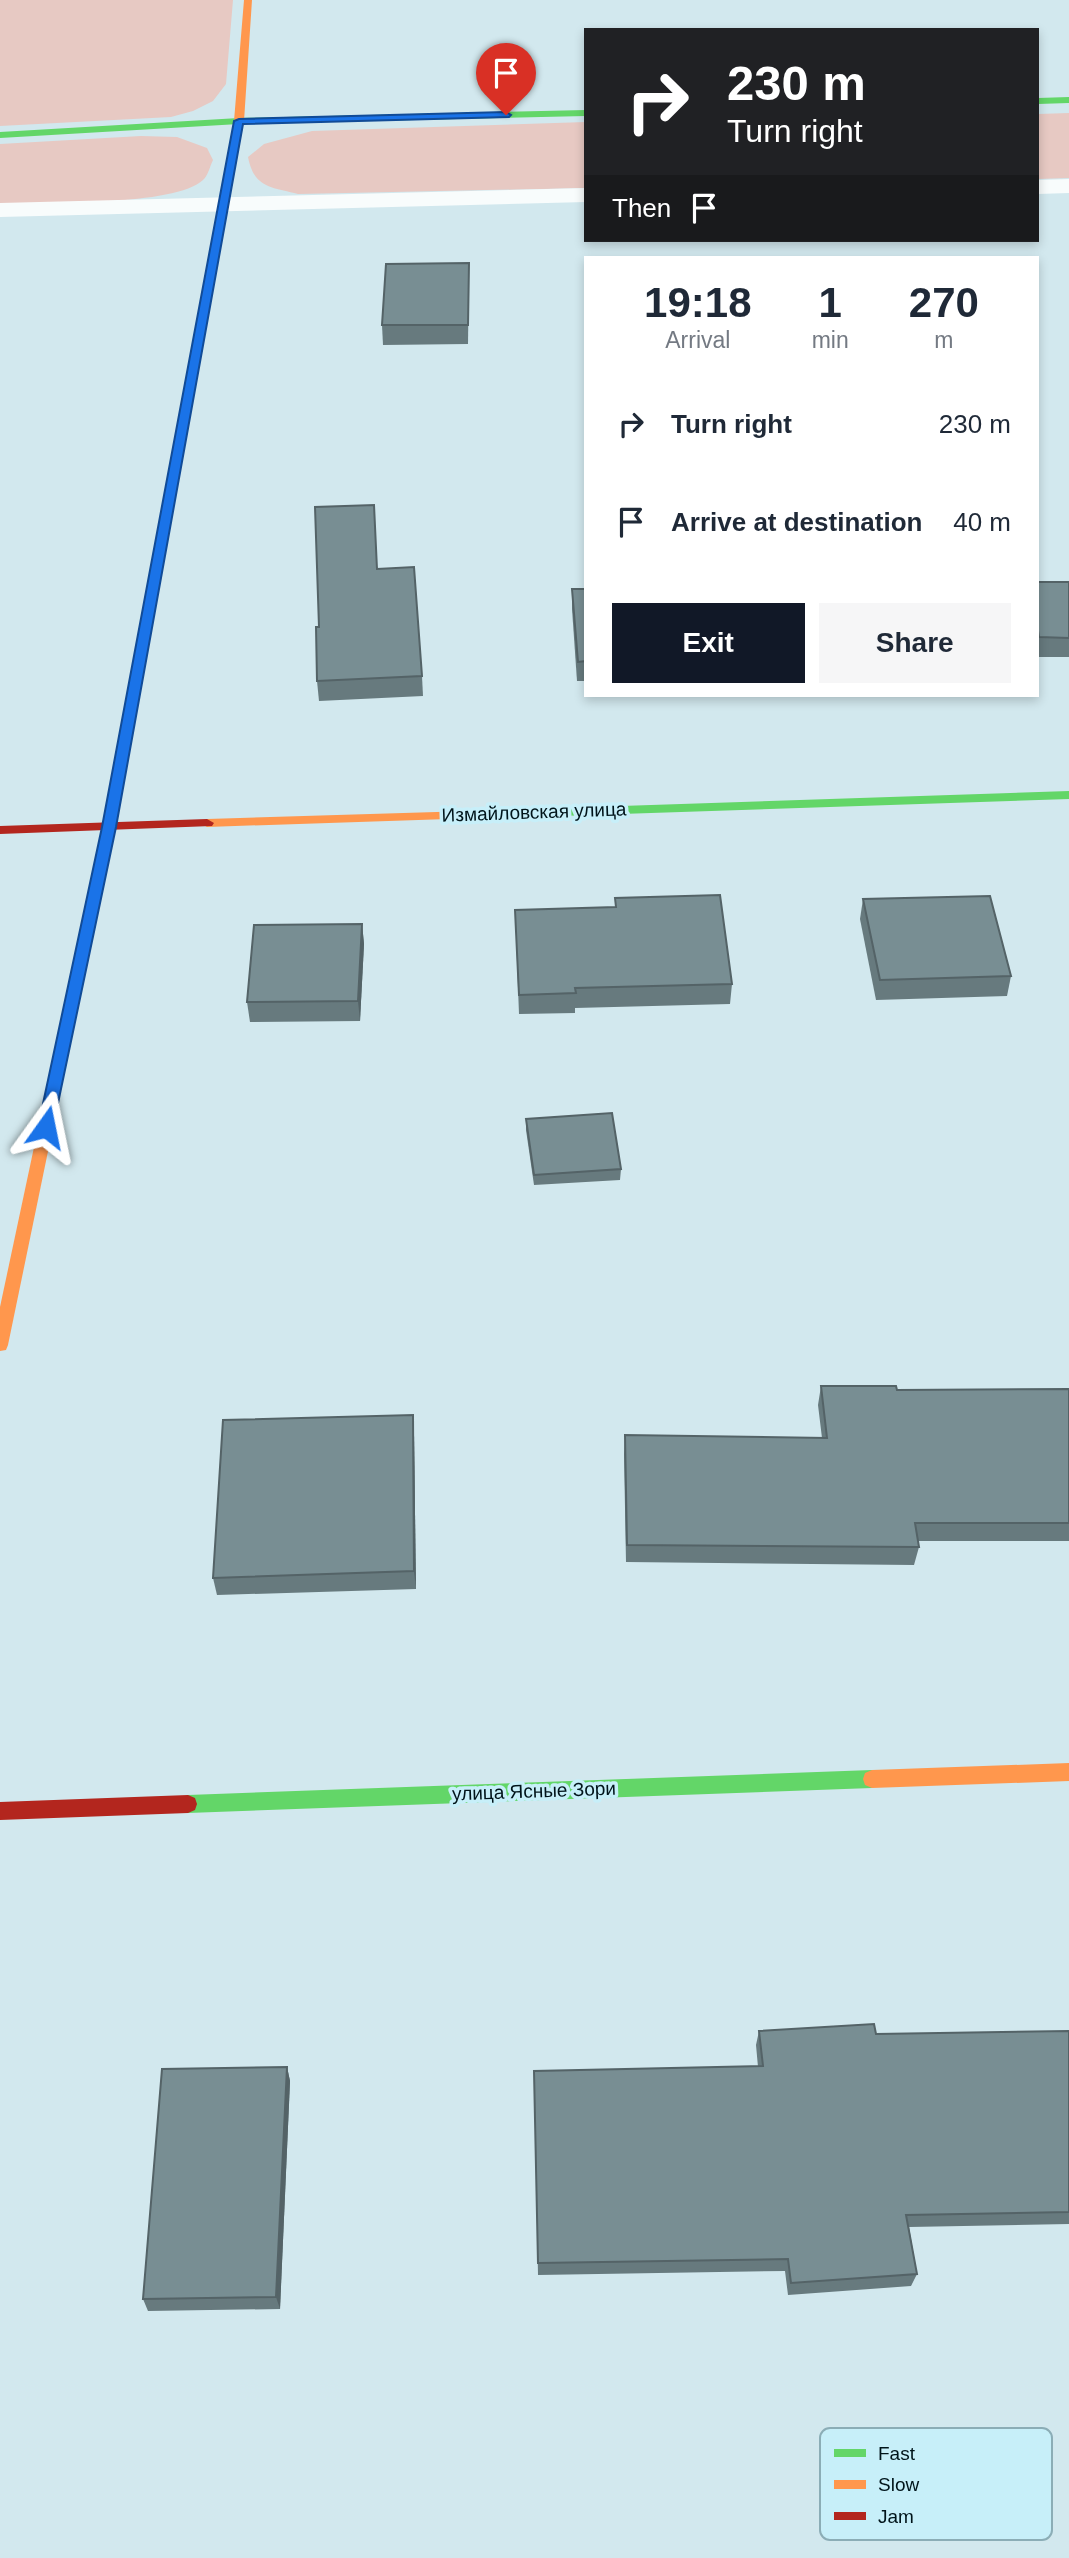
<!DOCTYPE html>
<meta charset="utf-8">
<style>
body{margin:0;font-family:Arial,sans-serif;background:#f6f6f7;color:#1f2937;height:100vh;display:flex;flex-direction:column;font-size:26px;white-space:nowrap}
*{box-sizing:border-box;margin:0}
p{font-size:23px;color:#747a83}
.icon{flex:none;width:38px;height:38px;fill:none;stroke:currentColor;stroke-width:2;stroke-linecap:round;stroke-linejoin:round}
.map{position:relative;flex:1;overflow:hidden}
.details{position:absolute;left:584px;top:256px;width:455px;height:441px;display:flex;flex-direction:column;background:#fff;border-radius:0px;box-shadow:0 4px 10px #0003}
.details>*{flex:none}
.top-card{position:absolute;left:584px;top:28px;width:455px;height:214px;border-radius:0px;box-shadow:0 4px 10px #0003;background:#202124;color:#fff;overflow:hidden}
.pin{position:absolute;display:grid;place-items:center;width:60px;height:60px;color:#fff;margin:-72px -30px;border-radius:50% 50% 50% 0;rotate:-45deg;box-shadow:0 0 7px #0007}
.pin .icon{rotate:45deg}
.me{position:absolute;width:77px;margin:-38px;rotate:12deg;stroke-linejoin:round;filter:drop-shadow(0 0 5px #0008)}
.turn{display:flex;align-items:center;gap:24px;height:147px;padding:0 28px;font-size:32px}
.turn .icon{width:91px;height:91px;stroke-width:2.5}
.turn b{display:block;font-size:49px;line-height:60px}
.then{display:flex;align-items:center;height:66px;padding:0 28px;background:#0003;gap:14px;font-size:26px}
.eta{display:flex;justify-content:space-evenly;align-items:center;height:119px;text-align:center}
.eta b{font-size:42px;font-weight:800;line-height:49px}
.cta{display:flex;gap:14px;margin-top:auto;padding:14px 28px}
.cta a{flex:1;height:80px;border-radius:0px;background:#111827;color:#fff;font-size:28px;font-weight:800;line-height:80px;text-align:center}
.cta a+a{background:#f6f6f7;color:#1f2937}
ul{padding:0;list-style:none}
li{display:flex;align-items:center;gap:21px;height:98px;padding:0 28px}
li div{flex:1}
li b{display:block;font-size:26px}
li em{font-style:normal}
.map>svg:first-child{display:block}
</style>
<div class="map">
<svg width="1069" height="2558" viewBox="0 0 1069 2558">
<rect width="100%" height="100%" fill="#d2e8ee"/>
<g fill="#e7c9c3">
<polygon points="0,0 233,0 226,84 213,101 193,111 171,117 0,126"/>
<polygon points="1069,113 1069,178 1038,179 1038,114"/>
<path d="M586 122V188L298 194C271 187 254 188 248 157L264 144 312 131Z"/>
<path d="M141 136 177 137 207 148 213 160C210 166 208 176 203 180 176 206 41 203 0 204V144Z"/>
</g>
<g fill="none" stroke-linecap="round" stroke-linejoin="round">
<g fill="#f8fcfc" fill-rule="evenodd">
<polygon points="1069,179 1069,193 1038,194 1038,180"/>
<polygon points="586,188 586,202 0,217 0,203"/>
</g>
<g fill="#63d668" fill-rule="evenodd">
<polygon points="1069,97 1069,103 1038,104 1038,98"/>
<polygon points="586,110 586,116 239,124 0,138 0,132 239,118"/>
<polygon points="189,391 194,394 116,827 77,1011 70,1016 63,1011 102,827 184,394"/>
<polygon points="1069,791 1069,799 503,818 496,814 503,810"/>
<polygon points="872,1770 879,1773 881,1779 879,1785 872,1788 188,1813 181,1810 179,1804 181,1798 188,1795"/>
</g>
<g fill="#ff974d" fill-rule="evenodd">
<polygon points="244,0 252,0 244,121 194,394 189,397 184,394 234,121"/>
<polygon points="503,810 510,814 508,817 207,827 200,823 207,819"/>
<polygon points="70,1006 77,1011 8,1345 6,1350 0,1351 0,1307 63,1011"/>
<polygon points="1069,1763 1069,1781 872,1788 865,1785 863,1779 865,1773 872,1770"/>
</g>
<g fill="#b3261e" fill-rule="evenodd">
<polygon points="207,819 214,823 212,826 0,834 0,826"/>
<polygon points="188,1795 195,1798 197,1804 195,1810 188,1813 0,1820 0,1802"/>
</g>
</g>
<g fill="#677a7e">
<polygon points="469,263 468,344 383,345 382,325"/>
<polygon points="377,569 422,676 423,696 319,701 317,681"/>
<rect x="1038" y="582" width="31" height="75"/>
<polygon points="572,589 586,589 586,681 577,681 572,609"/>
<polygon points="615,898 732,984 730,1004 575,1008 575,1013 519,1014 515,910 615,907"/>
<polygon points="863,899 1011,976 1007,996 876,1000 860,919"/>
<polygon points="362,924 364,944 360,1021 250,1022 247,1002"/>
<polygon points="526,1119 621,1169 620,1180 534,1185 526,1130"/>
<polygon points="821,1386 897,1390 1069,1389 1069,1541 918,1541 919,1547 914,1565 626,1562 624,1454 625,1435 822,1438 818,1405"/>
<polygon points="414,1434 416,1589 217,1595 213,1578"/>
<polygon points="759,2031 876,2034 1069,2031 1069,2224 909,2227 917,2274 911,2286 788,2295 785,2271 538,2275 534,2071 758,2067 756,2045"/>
<polygon points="287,2067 290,2081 280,2309 148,2311 143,2299"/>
</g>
<g fill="#546367">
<polygon points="362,924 364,944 360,1021 358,1001"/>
<polygon points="413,1415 414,1434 416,1589 414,1571"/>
<polygon points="287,2067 290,2081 280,2309 276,2297"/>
</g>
<g fill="#788e93" stroke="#546367" stroke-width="2">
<polygon points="469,263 468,325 382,325 386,264"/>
<polygon points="374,505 377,569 414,567 422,676 317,681 316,627 319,627 315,507"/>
<polygon points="1038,582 1069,582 1069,638 1039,637 1038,631"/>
<polygon points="572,589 586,589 586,661 578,662"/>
<polygon points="720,895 732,984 575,988 576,993 519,995 515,910 616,907 615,898"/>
<polygon points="990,896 1011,976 880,980 863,899"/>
<polygon points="362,924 358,1001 247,1002 254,925"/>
<polygon points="612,1113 621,1169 534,1175 526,1119"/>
<polygon points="821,1386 896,1386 897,1390 1069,1389 1069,1523 915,1523 919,1547 627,1545 625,1435 827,1438"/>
<polygon points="413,1415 414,1571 213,1578 223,1420"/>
<polygon points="874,2024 876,2034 1069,2031 1069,2212 906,2215 917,2274 791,2283 788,2259 538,2263 534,2071 763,2066 759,2031"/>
<polygon points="287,2067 276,2297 143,2299 162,2069"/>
</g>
<polygon fill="#1a73e8" stroke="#114b97" stroke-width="2" points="506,112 511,115 509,117 243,124 116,827 53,1127 46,1133 41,1131 38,1127 102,827 234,121 239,119"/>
<g text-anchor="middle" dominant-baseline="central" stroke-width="7" stroke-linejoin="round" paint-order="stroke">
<g font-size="19" fill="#00141a" stroke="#c7eff9">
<text transform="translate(534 812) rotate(-2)">Измайловская улица</text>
<text transform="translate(534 1791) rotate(-2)">улица Ясные Зори</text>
</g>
</g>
<rect x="820" y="2428" width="232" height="112" rx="10" fill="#c7eff9" stroke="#8badb6" stroke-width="2"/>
<rect x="834" y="2449" width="32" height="8" fill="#63d668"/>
<rect x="834" y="2480" width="32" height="9" fill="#ff974d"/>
<rect x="834" y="2512" width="32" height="8" fill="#b3261e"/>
<g font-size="19" fill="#00141a">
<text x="878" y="2460">Fast</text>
<text x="878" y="2491">Slow</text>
<text x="878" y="2523">Jam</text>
</g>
</svg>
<div class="pin" style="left:506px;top:115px;background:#d93025"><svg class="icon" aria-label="arrive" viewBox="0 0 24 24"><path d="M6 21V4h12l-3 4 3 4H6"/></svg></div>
<svg class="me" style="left:46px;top:1127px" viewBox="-20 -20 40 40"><path d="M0-17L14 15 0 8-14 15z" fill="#1a73e8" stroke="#fff" stroke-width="4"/></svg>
<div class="top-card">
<div class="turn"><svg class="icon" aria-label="right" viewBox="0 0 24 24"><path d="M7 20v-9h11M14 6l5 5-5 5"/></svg><div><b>230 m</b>Turn right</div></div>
<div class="then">Then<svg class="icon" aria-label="arrive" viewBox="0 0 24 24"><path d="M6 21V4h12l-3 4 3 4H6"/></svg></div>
</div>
<section class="details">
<div class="eta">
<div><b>19:18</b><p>Arrival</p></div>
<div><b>1</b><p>min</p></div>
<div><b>270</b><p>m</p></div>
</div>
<ul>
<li><svg class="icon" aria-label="right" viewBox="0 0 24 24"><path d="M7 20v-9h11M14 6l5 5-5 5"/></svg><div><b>Turn right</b></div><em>230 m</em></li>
<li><svg class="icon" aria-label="arrive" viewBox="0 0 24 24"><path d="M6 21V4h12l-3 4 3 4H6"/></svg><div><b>Arrive at destination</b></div><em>40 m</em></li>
</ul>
<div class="cta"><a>Exit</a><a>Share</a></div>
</section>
</div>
